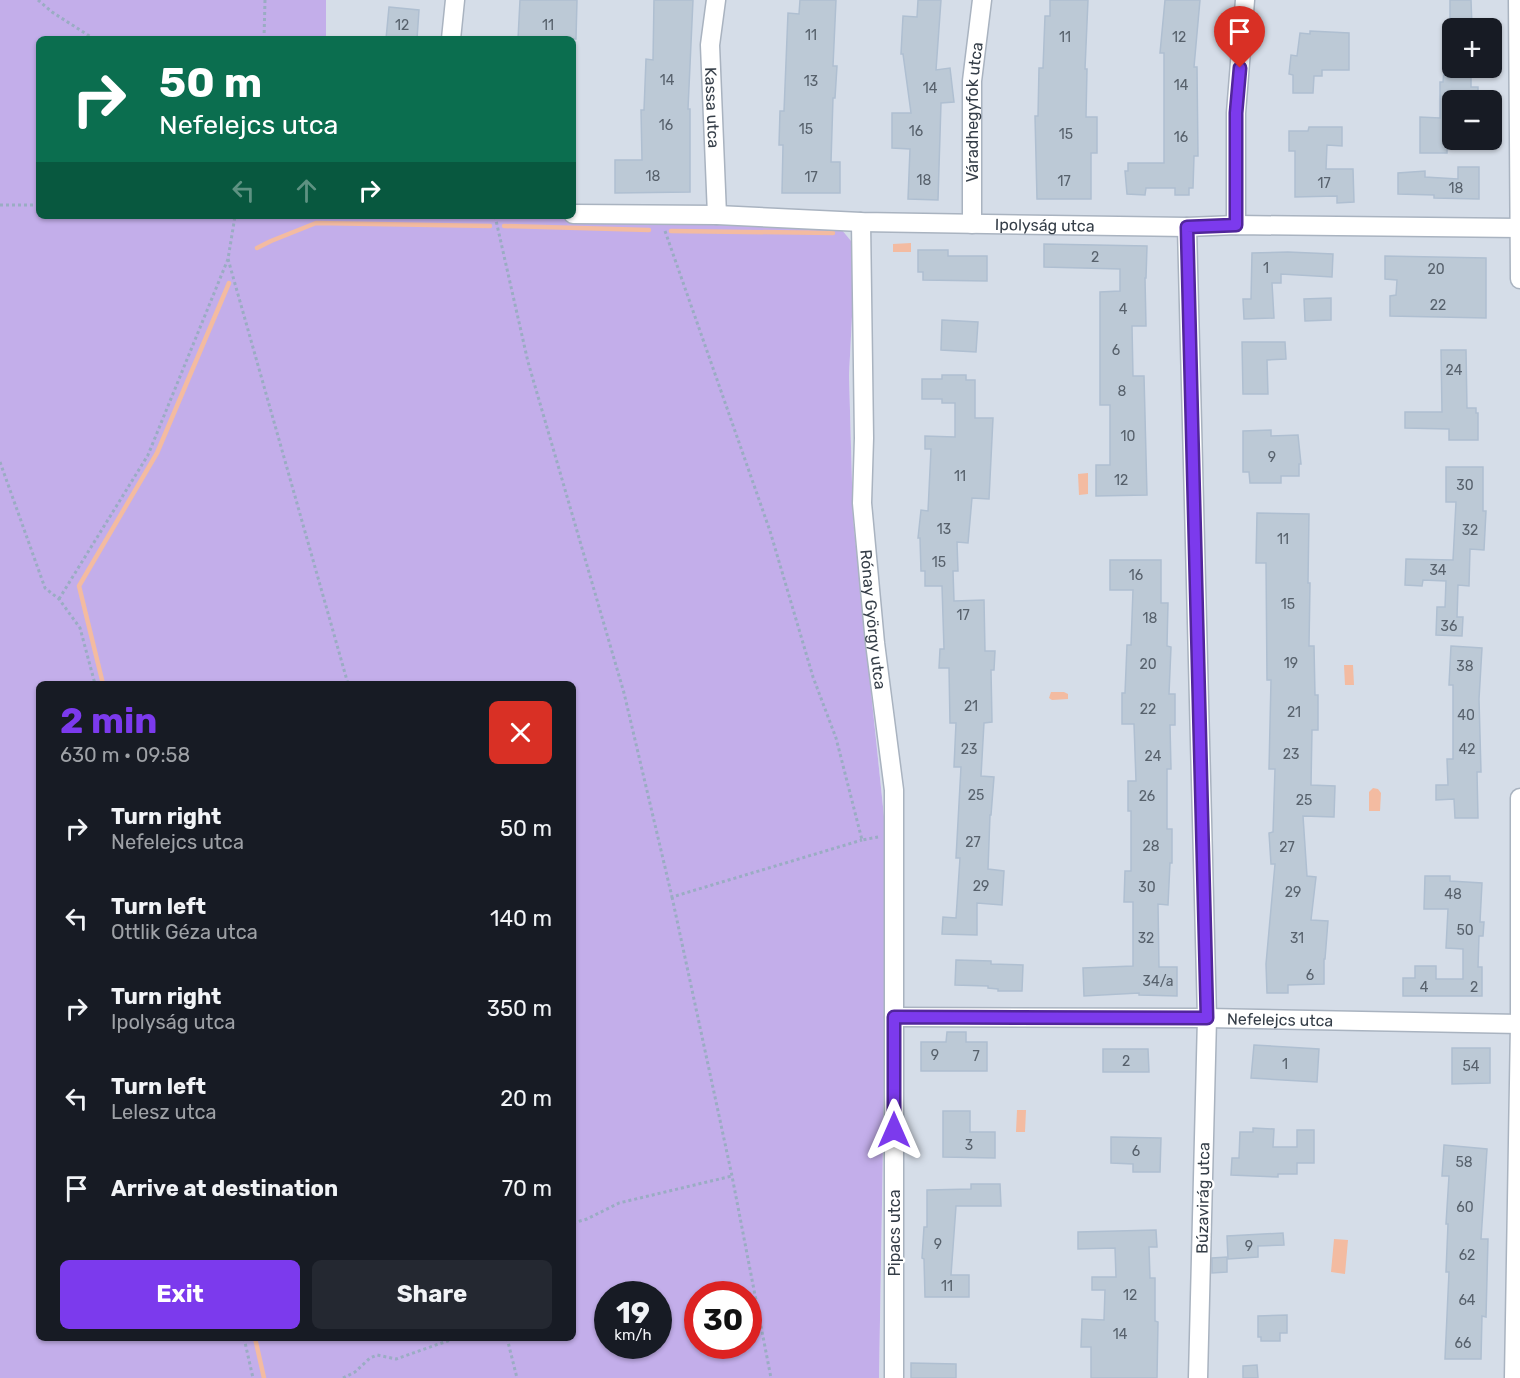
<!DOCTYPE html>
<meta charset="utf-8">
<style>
body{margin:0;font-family:Rubik,sans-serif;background:#242831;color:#f1f3f6;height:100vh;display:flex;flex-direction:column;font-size:22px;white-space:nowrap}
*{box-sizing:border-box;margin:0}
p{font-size:20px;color:#9ea1a6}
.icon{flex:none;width:33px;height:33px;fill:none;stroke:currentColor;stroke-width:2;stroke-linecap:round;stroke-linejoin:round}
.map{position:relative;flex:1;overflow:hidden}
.sheet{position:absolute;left:36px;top:681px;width:540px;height:660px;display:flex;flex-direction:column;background:#171b24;border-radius:9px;box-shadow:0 2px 4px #0004}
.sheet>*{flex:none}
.hud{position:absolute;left:36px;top:36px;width:540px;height:183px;border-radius:9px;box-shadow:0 2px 4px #0004;background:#0b6e4f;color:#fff;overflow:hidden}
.fabs{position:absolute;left:1442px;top:18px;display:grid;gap:12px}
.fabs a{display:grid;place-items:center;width:60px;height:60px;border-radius:9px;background:#171b24;box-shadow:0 2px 4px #0004;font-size:30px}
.speed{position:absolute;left:594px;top:1281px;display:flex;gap:12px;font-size:30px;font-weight:700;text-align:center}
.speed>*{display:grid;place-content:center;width:78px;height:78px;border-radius:50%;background:#171b24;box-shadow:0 2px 4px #0004;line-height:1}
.speed small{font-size:15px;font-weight:400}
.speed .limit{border:9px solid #d22;background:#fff;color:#111}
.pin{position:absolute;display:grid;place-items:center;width:51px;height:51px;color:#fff;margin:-62px -26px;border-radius:50% 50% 50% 0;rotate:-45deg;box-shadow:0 0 6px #0007}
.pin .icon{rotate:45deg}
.me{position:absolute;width:66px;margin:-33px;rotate:0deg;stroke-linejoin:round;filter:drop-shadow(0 0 4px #0008)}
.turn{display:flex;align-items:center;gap:21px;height:126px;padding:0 24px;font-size:27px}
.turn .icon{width:78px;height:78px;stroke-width:2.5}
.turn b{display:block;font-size:42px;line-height:51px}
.lanes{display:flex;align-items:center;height:57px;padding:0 24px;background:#0003;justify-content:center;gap:30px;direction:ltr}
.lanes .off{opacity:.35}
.round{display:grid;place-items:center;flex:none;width:63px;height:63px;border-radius:9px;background:#242831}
.summary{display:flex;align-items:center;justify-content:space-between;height:102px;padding:0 24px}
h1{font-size:36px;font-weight:700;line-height:45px;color:#7c3aed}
.cta{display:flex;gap:12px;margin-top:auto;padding:12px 24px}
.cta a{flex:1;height:69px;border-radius:9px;background:#7c3aed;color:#fff;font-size:24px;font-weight:700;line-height:69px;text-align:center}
.cta a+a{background:#242831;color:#f1f3f6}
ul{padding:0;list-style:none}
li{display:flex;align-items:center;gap:18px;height:90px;padding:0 24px}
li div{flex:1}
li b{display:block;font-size:22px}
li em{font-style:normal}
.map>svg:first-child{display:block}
</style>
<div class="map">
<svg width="1520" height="1378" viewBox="0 0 1520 1378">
<rect width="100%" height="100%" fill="#e7ecf4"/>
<path fill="#d5dde8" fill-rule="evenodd" d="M326 0H1520V1378H879L888 855 853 518 849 375 855 258 573 214V39H326ZM1452 28H1491V68H1452ZM1452 100H1491V140H1452Z"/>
<path fill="#c3aeea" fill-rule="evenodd" d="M0 0H326V39H39V216H432V219L468 216H573L841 229 851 241 855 258 849 375 853 518 888 855 879 1378H0ZM39 684H573V1338H39ZM608 1294H658V1346H608ZM698 1294H748V1346H698Z"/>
<g fill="#f3bba1">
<polygon points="911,243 911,252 893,252 893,244"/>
<polygon points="1088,473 1088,494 1079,495 1078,474"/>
<polygon points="1344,665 1353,665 1354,685 1345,685"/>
<polygon points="1051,692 1064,692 1068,694 1068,699 1052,700 1049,698"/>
<polygon points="1373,788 1378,789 1381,793 1380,811 1369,811 1369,792"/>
<polygon points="1017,1110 1026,1110 1025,1132 1016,1132"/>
<polygon points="1334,1239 1348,1240 1345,1274 1331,1272"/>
</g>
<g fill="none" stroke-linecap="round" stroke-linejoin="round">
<g stroke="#f3bba1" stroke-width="4.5">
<polyline points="504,226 649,230"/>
<polyline points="671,231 833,233"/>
<polyline points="257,248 271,241 316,223 490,226"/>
<polyline points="103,684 79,586 157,453 229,283"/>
<polyline points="255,1338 264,1378"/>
</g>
</g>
<g fill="#bcc9d6" stroke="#afbfd1" stroke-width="1.5">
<polygon points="520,0 577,0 576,39 518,39"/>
<polygon points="654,0 693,0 688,109 690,109 690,192 615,193 615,160 642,160 641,110 644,110 646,59 653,60"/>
<polygon points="800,0 836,0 833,66 837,66 835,98 833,98 831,162 840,162 840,193 782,193 783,145 779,145 780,111 784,111 788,13 799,14"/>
<polygon points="918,0 941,0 936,70 950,68 954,102 941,103 938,200 908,199 910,149 892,148 892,113 911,113 903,54 901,54 903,16 917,17"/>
<polygon points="1050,0 1088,0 1085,69 1087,69 1086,117 1097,117 1097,153 1091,153 1091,199 1037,199 1035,116 1038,116 1039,68 1043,68 1045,16 1050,16"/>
<polygon points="1165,0 1200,0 1194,67 1197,67 1198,156 1194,156 1193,188 1189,188 1189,195 1175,195 1175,188 1146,188 1145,195 1127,194 1125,171 1128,171 1128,163 1164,163 1164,53 1160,53"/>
<polygon points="1450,0 1471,0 1472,28 1450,28"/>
<polygon points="389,7 419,10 417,39 386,39"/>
<polygon points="1310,31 1349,33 1349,70 1322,70 1322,76 1314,76 1313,93 1293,93 1293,75 1289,74 1291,55 1297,56 1300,33 1310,34"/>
<polygon points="1451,69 1471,71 1471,87 1478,87 1478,100 1452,100 1452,133 1447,133 1447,153 1420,153 1420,117 1440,118 1440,82 1443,82 1444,71 1451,71"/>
<polygon points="1309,127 1342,127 1342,146 1327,145 1326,169 1353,169 1354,202 1337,203 1337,196 1295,197 1295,151 1289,151 1289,131 1308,131"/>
<polygon points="1458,167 1479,167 1479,199 1434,198 1434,195 1398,194 1398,173 1425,171 1425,177 1458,179"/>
<polygon points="1044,244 1147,246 1146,278 1145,278 1146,326 1132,326 1133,376 1144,376 1147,495 1096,496 1096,465 1110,465 1110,405 1100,405 1100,292 1120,291 1120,269 1044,267"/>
<polygon points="918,250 948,250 948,256 987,256 987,281 923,280 923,272 918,272"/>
<polygon points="1288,252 1333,254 1332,277 1281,274 1281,283 1272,283 1274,318 1244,319 1243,299 1251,299 1252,253"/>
<polygon points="1385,256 1486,258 1486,318 1390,316 1390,296 1396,295 1397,280 1385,279"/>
<polygon points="1331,298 1331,320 1305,321 1304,299"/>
<polygon points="942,320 978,322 976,352 941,350"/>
<polygon points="1242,342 1285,342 1286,359 1267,360 1268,394 1243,394"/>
<polygon points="1441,350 1466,350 1467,408 1476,408 1476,413 1478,413 1478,440 1449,440 1449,429 1405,428 1405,412 1442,412"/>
<polygon points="942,375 966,375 966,380 975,380 975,418 993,418 989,499 972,498 968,543 957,542 958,571 953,571 954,601 984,600 985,651 995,651 994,670 991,670 992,722 984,723 981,776 994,777 991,815 990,815 988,869 1004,871 1002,905 977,903 977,935 942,934 943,917 956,918 960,858 956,858 961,767 954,767 956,723 950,723 949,668 939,668 940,649 944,649 942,586 925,586 925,571 921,571 920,538 918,538 921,510 928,511 931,449 925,449 925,436 955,437 955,403 942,403 942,399 922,399 922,379 942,379"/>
<polygon points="1271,430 1271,436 1298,435 1301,464 1299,464 1299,476 1281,476 1281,483 1250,483 1249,472 1243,472 1243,431"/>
<polygon points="1446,467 1483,467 1483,511 1486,511 1484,550 1470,549 1469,586 1458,585 1457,617 1463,617 1462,636 1436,635 1437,607 1445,607 1446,581 1423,580 1422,586 1405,585 1406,559 1453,560 1456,502 1446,502"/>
<polygon points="1257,513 1309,514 1308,583 1310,583 1309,646 1314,646 1315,695 1318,695 1318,730 1312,730 1311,785 1335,786 1334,817 1303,816 1307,876 1316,877 1311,920 1328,921 1325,959 1324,959 1324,984 1288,985 1288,993 1267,993 1266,964 1275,864 1271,864 1269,833 1273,832 1275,769 1269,769 1271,680 1267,680 1266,563 1256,563"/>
<polygon points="1110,560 1161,560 1161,603 1168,603 1167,646 1171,647 1169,694 1175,694 1175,725 1170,725 1171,769 1167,769 1167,829 1172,829 1172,863 1170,863 1168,905 1158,904 1159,967 1177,967 1177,996 1139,995 1139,993 1084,996 1083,968 1133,966 1133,902 1124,902 1125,871 1131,871 1131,811 1128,811 1128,781 1136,781 1134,724 1122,724 1122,693 1125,693 1127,645 1131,645 1133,590 1110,590"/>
<polygon points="1451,646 1482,648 1479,699 1481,772 1477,772 1478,818 1455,818 1454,799 1436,800 1436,785 1448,785 1447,759 1453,759 1453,685 1449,685"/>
<polygon points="1425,876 1450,876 1450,881 1482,883 1480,922 1484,922 1483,936 1479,936 1478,967 1482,967 1482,996 1403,996 1403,978 1415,978 1415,966 1436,966 1436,979 1463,979 1463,949 1446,948 1448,909 1424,909"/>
<polygon points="956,960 991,961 991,964 1023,965 1022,991 998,991 998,989 988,988 988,986 955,985"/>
<polygon points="947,1032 966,1032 966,1042 987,1042 987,1071 921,1071 921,1042 946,1042"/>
<polygon points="1254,1045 1319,1049 1317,1082 1251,1078"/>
<polygon points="1452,1048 1490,1048 1490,1083 1452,1084"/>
<polygon points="1103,1049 1148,1049 1149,1072 1103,1072"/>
<polygon points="943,1111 970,1111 970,1132 995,1132 995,1158 943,1157"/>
<polygon points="1253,1128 1274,1129 1273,1147 1297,1147 1297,1130 1314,1130 1314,1163 1297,1163 1297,1174 1278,1174 1278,1177 1231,1175 1232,1158 1239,1158 1240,1132 1253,1132"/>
<polygon points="1111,1137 1161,1138 1160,1172 1133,1172 1133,1164 1111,1163"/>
<polygon points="1444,1145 1487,1149 1481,1239 1488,1239 1486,1317 1482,1316 1481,1359 1445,1359 1449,1272 1446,1272 1448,1224 1446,1224 1449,1176 1442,1176"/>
<polygon points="971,1184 1000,1184 1001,1206 956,1206 951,1275 969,1275 969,1297 925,1297 924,1259 922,1258 924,1227 927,1227 927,1190 971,1189"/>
<polygon points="1156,1230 1157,1247 1149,1247 1150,1278 1155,1278 1155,1321 1158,1322 1157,1378 1091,1378 1091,1347 1081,1347 1082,1319 1104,1320 1105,1290 1092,1290 1092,1277 1116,1277 1115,1248 1078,1249 1078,1232"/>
<polygon points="1283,1233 1284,1245 1258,1246 1258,1257 1228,1259 1227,1236"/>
<polygon points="1227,1257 1227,1272 1212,1273 1212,1258"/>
<polygon points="1287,1315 1287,1333 1280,1333 1280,1341 1261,1341 1261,1337 1258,1337 1258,1316"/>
<polygon points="911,1363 956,1364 956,1378 911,1378"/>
<polygon points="1257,1365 1258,1378 1243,1378 1243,1366"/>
</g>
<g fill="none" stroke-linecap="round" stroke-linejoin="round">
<defs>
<g id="minor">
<path id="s1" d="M716 0 710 45 717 215"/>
<polyline points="1518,0 1520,279"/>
<polyline points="451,39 455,0"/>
<path id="s2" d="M573 214 717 215 861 222 1187 227 1236 225 1519 228"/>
<path id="s3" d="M861 222 864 438 862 503 875 643 894 790V1378"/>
<path id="s4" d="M972 224V81L982 0"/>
<polyline points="1236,225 1236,113 1245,0"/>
<polyline points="1187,227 1207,1018 1198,1378"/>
<path id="s5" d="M894 1017 1207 1018 1520 1024"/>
<polyline points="1514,1378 1520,1024 1520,798"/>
</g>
</defs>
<use href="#minor" stroke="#a9b3c0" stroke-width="21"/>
<g stroke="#9aacc3" stroke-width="3" stroke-dasharray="3 3" stroke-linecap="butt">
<polyline points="38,0 52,12 94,39"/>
<polyline points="264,39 265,0"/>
<polyline points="0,205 39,205"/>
<polyline points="495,216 528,362 624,693 672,897 862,840"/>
<polyline points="665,231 770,531 813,677 836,738 862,840 878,837"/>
<polyline points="228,259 348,684"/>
<polyline points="0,462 45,588 59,599 80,628 95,684"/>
<polyline points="59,599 148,455 228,259 235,216"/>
<polyline points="672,897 732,1176 771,1378"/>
<polyline points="573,1223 587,1219 619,1203 732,1176"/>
<polyline points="244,1338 253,1378"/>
<polyline points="507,1338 517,1378"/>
<polyline points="343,1378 355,1372 370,1358 377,1355 396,1359 456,1338"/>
</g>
<use href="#minor" stroke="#fff" stroke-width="18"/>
</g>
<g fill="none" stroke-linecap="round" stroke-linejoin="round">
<defs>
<polyline id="route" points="894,1130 894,1017 1207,1018 1187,227 1236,225 1236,113 1240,68"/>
</defs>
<use href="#route" stroke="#51269a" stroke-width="15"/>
<use href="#route" stroke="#7c3aed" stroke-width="10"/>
</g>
<g text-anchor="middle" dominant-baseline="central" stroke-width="4.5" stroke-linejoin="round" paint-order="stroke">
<g font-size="14" fill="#57616c">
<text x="402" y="25">12</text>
<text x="548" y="25">11</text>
<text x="811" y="35">11</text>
<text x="1065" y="37">11</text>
<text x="1179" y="37">12</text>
<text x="667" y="80">14</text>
<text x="811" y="81">13</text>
<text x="1181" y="85">14</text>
<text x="930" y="88">14</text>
<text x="666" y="125">16</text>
<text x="806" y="129">15</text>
<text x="916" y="131">16</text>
<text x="1066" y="134">15</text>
<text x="1181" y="137">16</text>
<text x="653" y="176">18</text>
<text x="811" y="177">17</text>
<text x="924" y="180">18</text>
<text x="1064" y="181">17</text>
<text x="1324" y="183">17</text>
<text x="1456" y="188">18</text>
<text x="1095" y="257">2</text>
<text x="1266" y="268">1</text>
<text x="1436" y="269">20</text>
<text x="1438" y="305">22</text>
<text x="1123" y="309">4</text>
<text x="1116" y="350">6</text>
<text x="1454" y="370">24</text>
<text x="1122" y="391">8</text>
<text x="1128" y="436">10</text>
<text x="1272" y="457">9</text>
<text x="960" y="476">11</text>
<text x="1121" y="480">12</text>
<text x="1465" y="485">30</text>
<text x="944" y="529">13</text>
<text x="1470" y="530">32</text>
<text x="1283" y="539">11</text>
<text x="939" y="562">15</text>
<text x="1438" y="570">34</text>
<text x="1136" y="575">16</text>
<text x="1288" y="604">15</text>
<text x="963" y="615">17</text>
<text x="1150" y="618">18</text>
<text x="1449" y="626">36</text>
<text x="1291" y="663">19</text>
<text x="1148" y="664">20</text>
<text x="1465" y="666">38</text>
<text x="971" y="706">21</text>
<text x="1148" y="709">22</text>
<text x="1294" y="712">21</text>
<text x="1466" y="715">40</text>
<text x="969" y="749">23</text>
<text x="1467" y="749">42</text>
<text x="1291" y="754">23</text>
<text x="1153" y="756">24</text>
<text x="976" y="795">25</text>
<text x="1147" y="796">26</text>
<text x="1304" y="800">25</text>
<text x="973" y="842">27</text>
<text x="1151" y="846">28</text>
<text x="1287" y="847">27</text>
<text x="981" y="886">29</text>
<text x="1147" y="887">30</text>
<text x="1293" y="892">29</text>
<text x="1453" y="894">48</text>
<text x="1465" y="930">50</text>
<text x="1146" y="938">32</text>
<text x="1297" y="938">31</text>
<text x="1310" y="975">6</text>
<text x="1158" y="981">34/a</text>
<text x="1424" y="987">4</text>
<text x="1474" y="987">2</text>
<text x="935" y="1055">9</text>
<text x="976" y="1056">7</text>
<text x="1126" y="1061">2</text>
<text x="1285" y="1064">1</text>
<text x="1471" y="1066">54</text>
<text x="969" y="1145">3</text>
<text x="1136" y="1151">6</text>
<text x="1464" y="1162">58</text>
<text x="1465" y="1207">60</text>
<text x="938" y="1244">9</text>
<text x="1249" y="1246">9</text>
<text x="1467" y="1255">62</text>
<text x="947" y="1286">11</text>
<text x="1130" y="1295">12</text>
<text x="1467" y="1300">64</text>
<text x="1120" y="1334">14</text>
<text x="1463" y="1343">66</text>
</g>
<g font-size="16" fill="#353e48" stroke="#fff">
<text stroke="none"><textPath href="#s1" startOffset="108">Kassa utca</textPath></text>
<text stroke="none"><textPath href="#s4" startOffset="112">Váradhegyfok utca</textPath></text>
<text stroke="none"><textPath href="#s2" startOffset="472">Ipolyság utca</textPath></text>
<text stroke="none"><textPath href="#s3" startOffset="398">Rónay György utca</textPath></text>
<text stroke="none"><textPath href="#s5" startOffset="386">Nefelejcs utca</textPath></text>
<text transform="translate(1203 1198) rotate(-89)">Búzavirág utca</text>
<text transform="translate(894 1233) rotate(-90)">Pipacs utca</text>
</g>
</g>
</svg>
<div class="fabs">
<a>+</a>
<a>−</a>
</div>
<div class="speed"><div>19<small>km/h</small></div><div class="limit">30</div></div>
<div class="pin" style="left:1240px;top:68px;background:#d93025"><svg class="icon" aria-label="arrive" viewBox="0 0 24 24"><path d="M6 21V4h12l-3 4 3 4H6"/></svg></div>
<svg class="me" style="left:894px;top:1130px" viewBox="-20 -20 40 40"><path d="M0-17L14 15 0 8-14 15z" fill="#7c3aed" stroke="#fff" stroke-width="4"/></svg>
<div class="hud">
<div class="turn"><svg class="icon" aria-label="right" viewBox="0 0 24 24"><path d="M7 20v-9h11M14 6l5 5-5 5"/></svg><div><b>50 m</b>Nefelejcs utca</div></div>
<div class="lanes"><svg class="icon off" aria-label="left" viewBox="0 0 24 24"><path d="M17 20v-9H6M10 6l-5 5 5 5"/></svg><svg class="icon off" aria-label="ahead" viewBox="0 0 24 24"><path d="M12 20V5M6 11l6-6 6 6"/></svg><svg class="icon" aria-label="right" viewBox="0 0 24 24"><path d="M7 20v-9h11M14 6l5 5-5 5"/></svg></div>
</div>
<section class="sheet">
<div class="summary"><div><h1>2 min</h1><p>630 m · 09:58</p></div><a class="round" style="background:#d93025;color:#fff"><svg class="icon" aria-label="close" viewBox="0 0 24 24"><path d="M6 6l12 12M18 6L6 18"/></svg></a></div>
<ul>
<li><svg class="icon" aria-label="right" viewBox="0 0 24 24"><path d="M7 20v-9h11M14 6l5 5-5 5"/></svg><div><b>Turn right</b><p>Nefelejcs utca</p></div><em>50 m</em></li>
<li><svg class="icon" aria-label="left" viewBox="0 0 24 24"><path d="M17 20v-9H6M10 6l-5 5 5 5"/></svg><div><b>Turn left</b><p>Ottlik Géza utca</p></div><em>140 m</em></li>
<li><svg class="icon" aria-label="right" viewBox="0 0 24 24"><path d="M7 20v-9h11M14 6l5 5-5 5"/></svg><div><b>Turn right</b><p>Ipolyság utca</p></div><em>350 m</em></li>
<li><svg class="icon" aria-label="left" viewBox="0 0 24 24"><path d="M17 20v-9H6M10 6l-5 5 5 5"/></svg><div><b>Turn left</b><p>Lelesz utca</p></div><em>20 m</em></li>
<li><svg class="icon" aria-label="arrive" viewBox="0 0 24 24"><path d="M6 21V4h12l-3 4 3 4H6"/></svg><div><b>Arrive at destination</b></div><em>70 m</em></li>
</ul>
<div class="cta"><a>Exit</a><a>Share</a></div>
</section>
</div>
